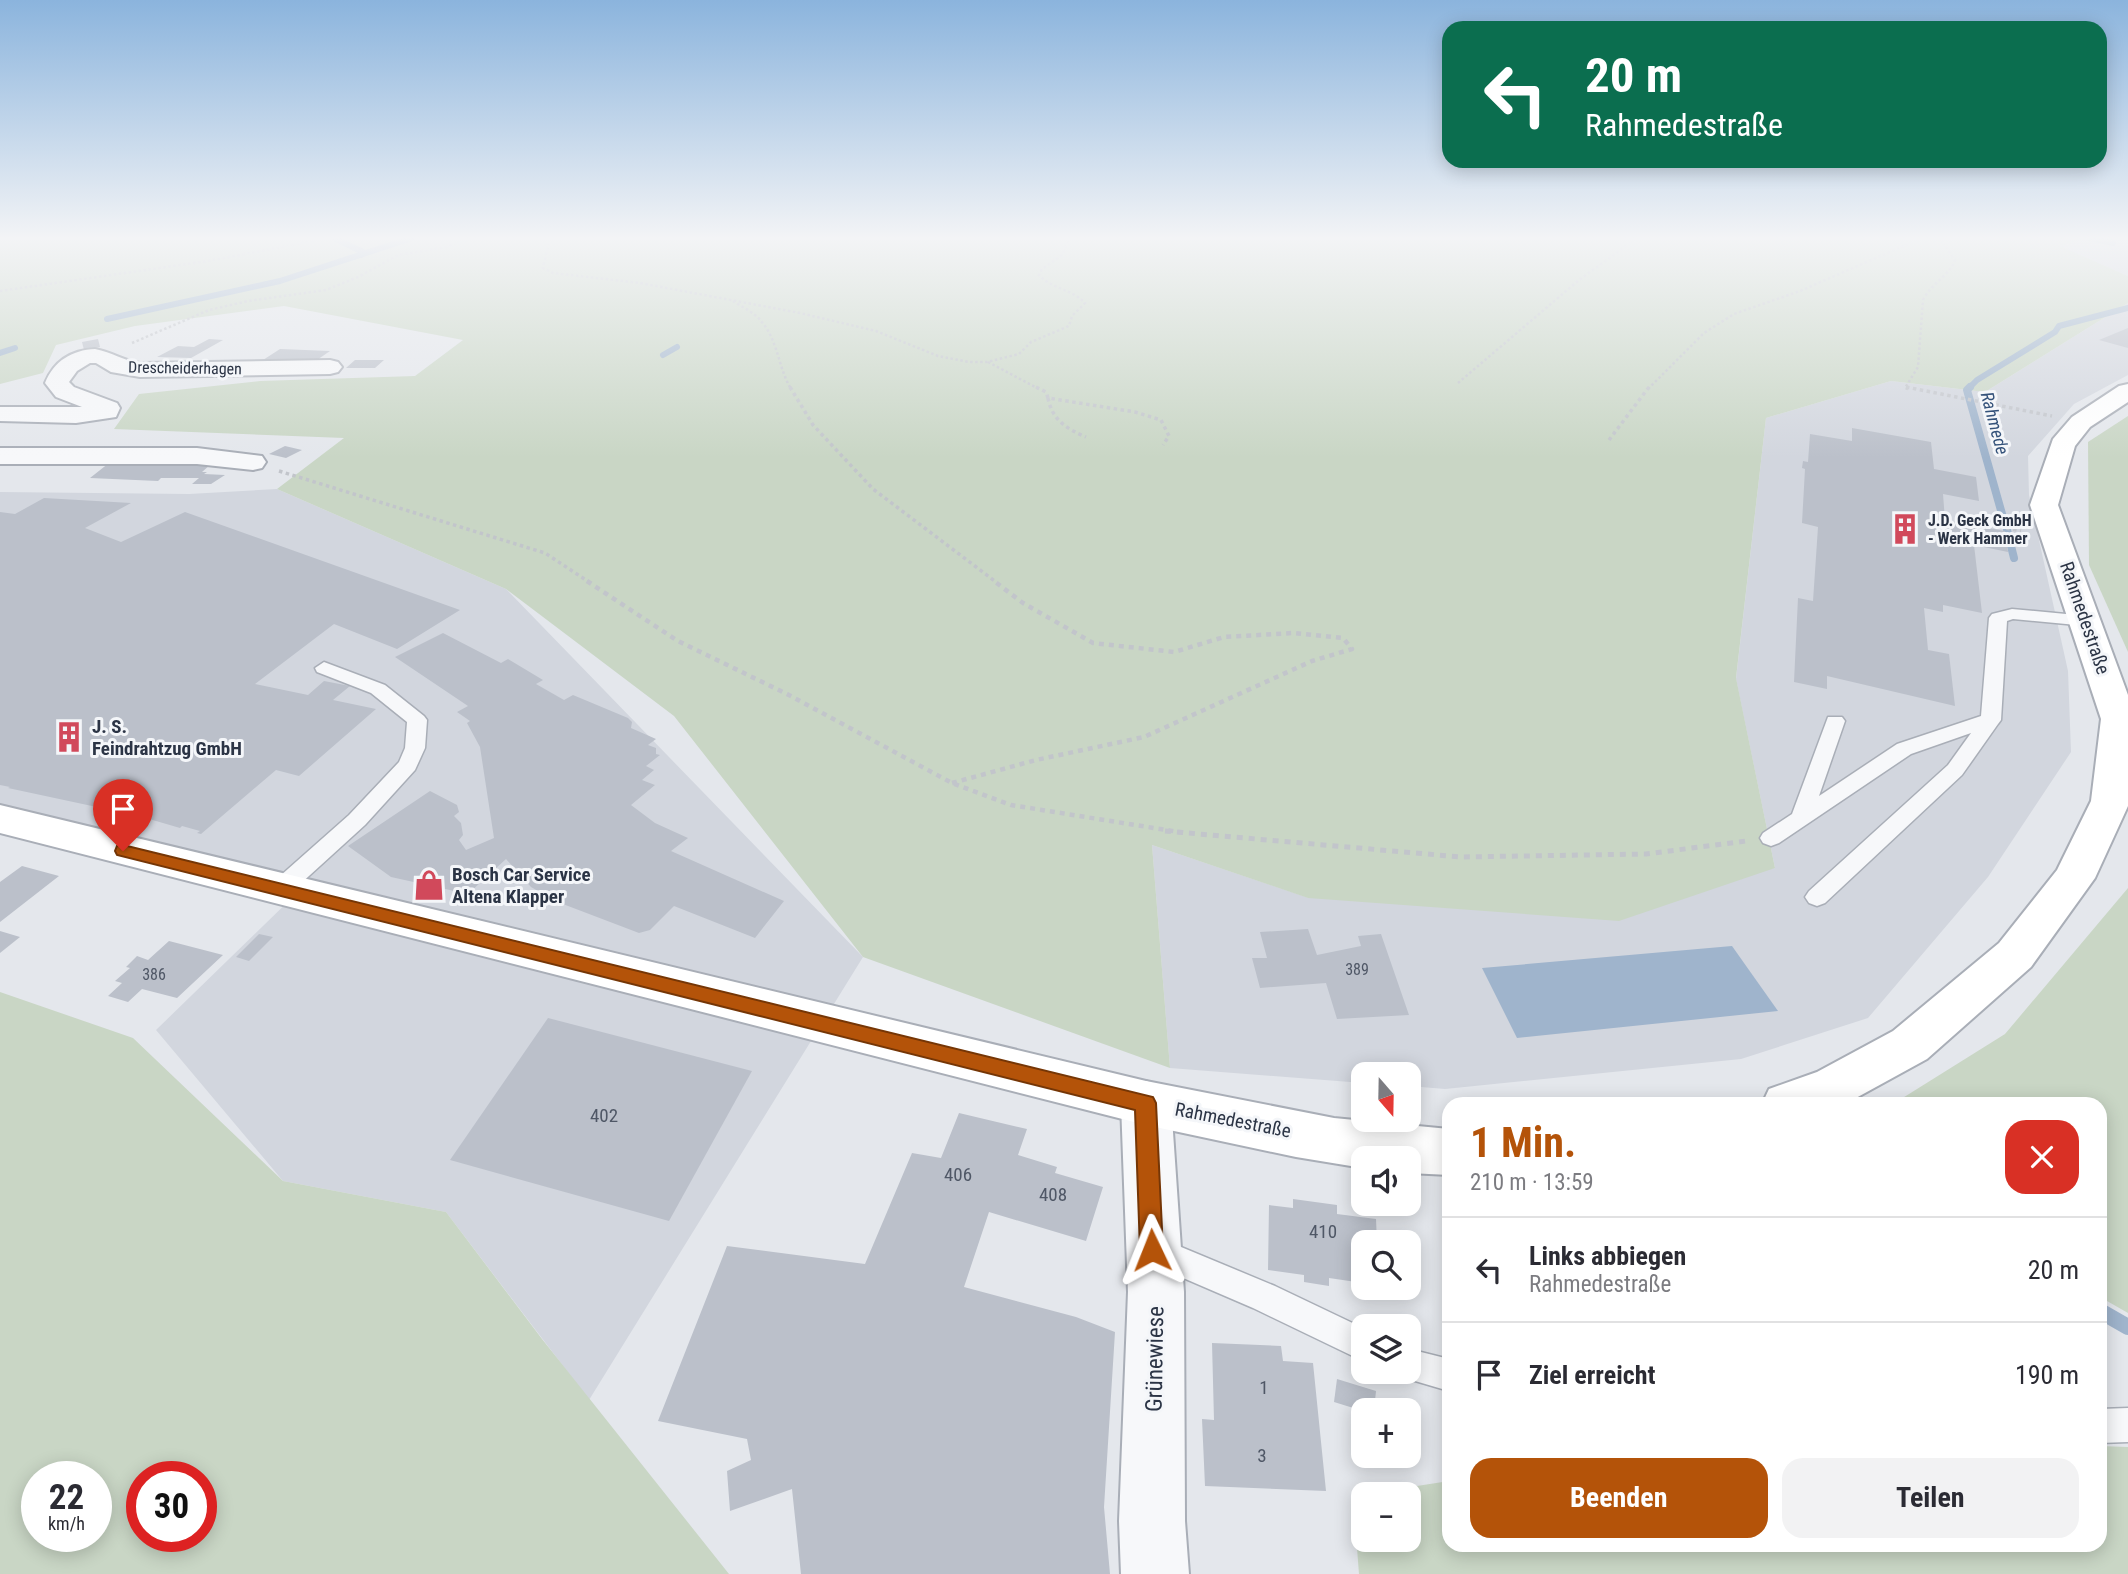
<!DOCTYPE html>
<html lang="de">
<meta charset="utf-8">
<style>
body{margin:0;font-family:"Roboto Condensed",sans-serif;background:#f2f2f3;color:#2b2b33;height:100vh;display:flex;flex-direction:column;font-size:26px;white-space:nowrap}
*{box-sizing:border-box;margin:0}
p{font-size:23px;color:#7c7c81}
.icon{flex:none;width:38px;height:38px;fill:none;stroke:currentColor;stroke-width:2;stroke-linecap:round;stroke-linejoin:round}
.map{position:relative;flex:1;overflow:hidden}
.side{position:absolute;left:1442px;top:1097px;width:665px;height:455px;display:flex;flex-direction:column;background:#fff;border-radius:21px;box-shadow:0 4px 18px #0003}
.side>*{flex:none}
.guide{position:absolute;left:1442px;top:21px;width:665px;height:147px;border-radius:21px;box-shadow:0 4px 18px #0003;background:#0b6e4f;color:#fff;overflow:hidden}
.needle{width:46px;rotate:160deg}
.buttons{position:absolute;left:1351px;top:1062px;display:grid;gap:14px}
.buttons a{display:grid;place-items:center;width:70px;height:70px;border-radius:14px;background:#fff;box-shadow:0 4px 18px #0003;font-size:35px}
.speed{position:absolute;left:21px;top:1461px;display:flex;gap:14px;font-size:35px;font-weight:700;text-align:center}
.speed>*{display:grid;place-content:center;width:91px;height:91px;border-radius:50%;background:#fff;box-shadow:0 4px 18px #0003;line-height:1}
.speed small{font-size:18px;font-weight:400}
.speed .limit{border:10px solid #d22;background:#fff;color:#111}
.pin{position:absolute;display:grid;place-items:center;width:60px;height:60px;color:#fff;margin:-72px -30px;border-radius:50% 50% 50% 0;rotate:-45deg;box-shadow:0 0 7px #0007}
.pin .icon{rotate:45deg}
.me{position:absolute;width:77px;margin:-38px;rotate:358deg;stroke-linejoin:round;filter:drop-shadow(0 0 5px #0008)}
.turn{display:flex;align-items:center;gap:24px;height:147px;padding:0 28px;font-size:32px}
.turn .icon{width:91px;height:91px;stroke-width:2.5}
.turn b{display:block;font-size:49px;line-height:60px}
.round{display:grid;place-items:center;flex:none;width:74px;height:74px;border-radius:21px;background:#f2f2f3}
.overview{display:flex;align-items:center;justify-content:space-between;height:119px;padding:0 28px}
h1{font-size:42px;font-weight:700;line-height:52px;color:#b45309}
.primary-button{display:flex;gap:14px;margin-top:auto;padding:14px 28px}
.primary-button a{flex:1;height:80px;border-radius:21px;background:#b45309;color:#fff;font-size:28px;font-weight:700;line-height:80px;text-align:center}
.primary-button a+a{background:#f2f2f3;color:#2b2b33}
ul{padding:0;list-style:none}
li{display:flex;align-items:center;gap:21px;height:105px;padding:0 28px;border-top:2px solid #e1e1e2}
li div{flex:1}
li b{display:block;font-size:26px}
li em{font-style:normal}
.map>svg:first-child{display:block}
</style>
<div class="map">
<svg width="2128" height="1574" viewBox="0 0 2128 1574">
<rect width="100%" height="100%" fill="#e4e7ec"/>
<g fill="#d2d6de">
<polygon points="2089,238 2128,238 2128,276 2059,246"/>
<polygon points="2128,303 2128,375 2074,404 2028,456 2029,495 2068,671 2071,752 1988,877 1868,1018 1741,1059 1445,1089 1409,1086 1409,1074 1363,1074 1363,1083 1170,1068 1152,845 1309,898 1775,868 1736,679 1766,418 1891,381 1985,392"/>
<polygon points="277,489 506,589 863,957 589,1400 446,1212 283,1181 156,1030 302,888 0,810 0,492 189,494"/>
</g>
<g fill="#c9d6c5" fill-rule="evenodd">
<polygon points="0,238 2089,238 2060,246 2128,276 2128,303 1985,392 1891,381 1766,418 1736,678 1775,868 1619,921 1308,898 1152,845 1170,1068 863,957 674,716 506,589 277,489 344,438 114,429 139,394 260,381 415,376 463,340 284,306 135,326 56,345 43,373 0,384"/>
<polygon points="2128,416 2128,652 2089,565 2088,442"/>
<polygon points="2128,888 2128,1313 2100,1297 2100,1104 1893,1104 2005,1034"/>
<path d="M0 992 133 1038 283 1181 446 1212 542 1339 729 1574H0ZM37 1477H96V1536H37ZM201 1477V1536H142V1477Z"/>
<path d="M2100 1446 2128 1447V1574H1359L1353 1496 1449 1481V1545H2100ZM1363 1494H1409V1540H1363Z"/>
</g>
<polygon fill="#9fb4cc" points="1732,946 1778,1011 1517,1038 1482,968"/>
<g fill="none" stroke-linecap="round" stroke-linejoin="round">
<g stroke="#9fb4cc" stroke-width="6">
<polyline points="2090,238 2113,243"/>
<polyline points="336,239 363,252 361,255"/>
<polyline points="107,319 280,281 412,238"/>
<polyline points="0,353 15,348"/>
<polyline points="663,355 677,347"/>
<polyline points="1968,389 1977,380 2055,332 2059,326 2128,308"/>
</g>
<g stroke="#9fb4cc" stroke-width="8">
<polyline points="1970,387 1967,390 2004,521"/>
<polyline points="2007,530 2014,558"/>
</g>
<polyline stroke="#9fb4cc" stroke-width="16" points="2100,1311 2128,1327"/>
</g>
<g fill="#bbc0ca">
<polygon points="2128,328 2128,348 2099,340"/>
<polygon points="98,339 100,347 84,350 82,342"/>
<polygon points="209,339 223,340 191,358 157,357 178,346 194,347"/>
<polygon points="280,349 330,351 314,362 263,360"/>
<polygon points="355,360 384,360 375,368 346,368"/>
<polygon points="1852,428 1931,442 1934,469 1976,477 1979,501 1943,494 1945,520 2005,531 2008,552 1974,545 1982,613 1943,605 1943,612 1924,608 1928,650 1949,654 1955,706 1827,676 1827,689 1794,682 1798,598 1813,601 1818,527 1802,523 1805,469 1802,468 1803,461 1808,462 1810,434 1852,441"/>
<polygon points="285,446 302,450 286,458 269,454"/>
<polygon points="109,463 211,464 202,472 207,472 204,474 225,475 211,484 192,484 199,478 161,478 158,481 90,478"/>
<polygon points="44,498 131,503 85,528 121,542 185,512 460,610 397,649 334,624 255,684 308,695 324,681 350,686 333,700 376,709 299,776 276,770 201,834 197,833 200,831 182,826 180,828 139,816 137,818 132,817 134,815 8,788 10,787 0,785 0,512 15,514"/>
<polygon points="443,633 501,663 508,659 543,680 536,684 564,700 573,695 628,718 632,722 631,728 656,739 648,745 656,748 656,754 660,755 646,766 654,770 642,780 655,785 631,805 655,823 688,838 671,851 784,901 755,938 674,906 650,930 639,933 555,901 531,887 506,859 468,894 391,877 348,846 430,791 457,805 459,812 454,816 461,823 463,835 459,840 466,850 494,838 480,747 467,723 470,721 457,712 468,706 395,657"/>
<polygon points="22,866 59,876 0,922 0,882"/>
<polygon points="1308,929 1317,955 1361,946 1358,936 1381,934 1409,1015 1337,1019 1326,983 1260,988 1252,958 1267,958 1260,932"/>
<polygon points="0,931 20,937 0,953"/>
<polygon points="259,934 273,937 249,961 236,957"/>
<polygon points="169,941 223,955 177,998 142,989 128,1002 108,996 122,983 115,981 130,968 126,967 137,956 148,960"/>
<polygon points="548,1018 752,1071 669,1221 450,1160"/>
<polygon points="959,1113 1027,1129 1018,1155 1057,1167 1055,1173 1103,1187 1086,1241 989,1212 964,1287 1076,1317 1115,1332 1104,1507 1110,1574 801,1574 792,1489 730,1511 727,1471 751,1460 747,1439 658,1421 727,1246 865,1264 912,1153 941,1158"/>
<polygon points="1293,1199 1337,1205 1337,1214 1376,1219 1377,1242 1363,1242 1363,1283 1329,1278 1329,1286 1304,1282 1304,1275 1268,1270 1269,1205 1293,1208"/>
<polygon points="1212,1343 1281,1346 1283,1361 1313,1363 1326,1491 1205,1486 1202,1419 1214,1420"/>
<polygon points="1337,1379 1376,1391 1374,1410 1363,1411 1334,1402"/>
</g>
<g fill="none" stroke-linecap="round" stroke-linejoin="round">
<defs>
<g id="lane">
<polygon points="2012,609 2087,616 2096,621 2087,626 2013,619 2007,621 2001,720 1998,724 1962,775 1825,903 1817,906 1809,903 1805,897 1809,891 1948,765 1971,733 1911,754 1779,843 1771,846 1763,843 1760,838 1763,833 1792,814 1828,717 1842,717 1845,721 1819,796 1897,744 1981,716 1989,618 1992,614"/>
<polygon points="324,662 385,685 424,716 427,720 425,748 415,770 365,825 287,896 279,898 271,896 267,890 271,884 349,815 399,762 405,748 407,722 371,693 317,672 315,668"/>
<polygon points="1157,1237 1275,1286 1363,1328 1363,1361 1253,1308 1146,1262 1142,1252 1146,1242"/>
<polygon points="1409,1349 1449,1359 1449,1391 1398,1376 1396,1372 1409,1372"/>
<polygon points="2128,1408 2128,1442 2100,1443 2100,1409"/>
</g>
<g id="street">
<path d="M95 349C112 352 124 361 140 363L330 360 338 362 342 367 338 372 330 374 140 377 111 372 96 363H90L77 371 69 382 74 387 117 403 120 408 116 417 76 423 0 421V407H82L56 397 45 383C54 361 72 350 95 349Z"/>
<polygon points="0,448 197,448 262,456 266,462 262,468 253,470 197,464 0,464"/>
<polygon points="1146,1081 1164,1088 1171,1103 1184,1292 1185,1521 1189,1574 1121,1574 1119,1521 1128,1292 1121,1103 1128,1088"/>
</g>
<g id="secondary">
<polygon points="2128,384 2128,402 2090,427 2075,446 2058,505 2128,695 2128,806 2095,878 2031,967 1927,1059 1845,1104 1762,1104 1769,1089 1817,1072 1893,1031 1999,943 2057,870 2091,801 2101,719 2030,505 2053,439 2072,417 2119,386"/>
<polygon points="0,805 1146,1081 1334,1118 1449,1129 1449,1175 1409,1173 1409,1158 1363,1158 1363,1168 1296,1157 1146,1125 0,833"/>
</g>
</defs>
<use href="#lane" stroke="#a9aeb7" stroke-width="3"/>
<use href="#street" stroke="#a9aeb7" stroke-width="4"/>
<use href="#secondary" stroke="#a9aeb7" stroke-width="4"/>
<g stroke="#c2c5cb" stroke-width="2.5" stroke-dasharray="2.5 2.5" stroke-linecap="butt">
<path d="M550 238 543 268 553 273 640 283 800 313 876 331 938 356 969 362H987L1019 354 1031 342 1069 326 1072 316 1085 303C1072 289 1052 289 1039 275L1042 269 1062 255 1070 238"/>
<polyline points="0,291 208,261 329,238"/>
<path d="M733 301C742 307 755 313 761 321 778 340 778 367 791 389"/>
<polyline points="132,343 209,310 248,301 326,290 358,277 398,255 447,247 471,238"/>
<polyline points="988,362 1039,389"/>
<polyline points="1458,383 1579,280 1637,238"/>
<polyline points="1648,389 1704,333 1734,314 1800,291 1922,238"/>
<path d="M1908 389 1905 388 1918 367 1923 300C1931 284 1947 277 1955 261L1940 238"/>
</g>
<g stroke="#c2c5cb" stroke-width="3.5" stroke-dasharray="3.5 3.5" stroke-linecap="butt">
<polyline points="790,387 813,425 873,489 996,582"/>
<polyline points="1036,387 1046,392 1048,398 1135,412 1161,420 1169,436 1163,445"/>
<polyline points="1906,387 2052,416"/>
<path d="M1048 398C1052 420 1067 429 1086 437"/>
<polyline points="1609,440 1649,387"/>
<polyline points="279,471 545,553 589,582"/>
<polyline points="1972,521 2021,531"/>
</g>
<g stroke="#c2c5cb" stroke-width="4.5" stroke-dasharray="5 5" stroke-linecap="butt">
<polyline points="587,581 678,641 787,694 952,783 1011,805 1185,833"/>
<polyline points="952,783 1036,760 1144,737 1312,661 1352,649 1343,638 1293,633 1224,637 1174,652 1093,643 1023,603 994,581"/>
</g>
<polyline stroke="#c2c5cb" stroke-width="5" stroke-dasharray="6 6" stroke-linecap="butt" points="1165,831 1461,857 1646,854 1746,841"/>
<use href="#lane" fill="#f7f8fa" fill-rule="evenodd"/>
<use href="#street" fill="#f7f8fa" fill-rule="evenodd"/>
<use href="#secondary" fill="#fff" fill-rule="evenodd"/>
</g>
<linearGradient id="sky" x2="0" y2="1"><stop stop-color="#8bb4dd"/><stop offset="0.52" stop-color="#f3f4f6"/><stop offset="1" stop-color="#f3f4f6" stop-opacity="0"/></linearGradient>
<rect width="2128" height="458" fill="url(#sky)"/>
<polygon fill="#b45309" stroke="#753606" stroke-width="2" points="123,845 1153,1097 1156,1103 1163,1250 1160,1258 1152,1261 1144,1258 1140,1250 1135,1110 117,855 115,851 117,846"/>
<defs>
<symbol id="building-bare" viewBox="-9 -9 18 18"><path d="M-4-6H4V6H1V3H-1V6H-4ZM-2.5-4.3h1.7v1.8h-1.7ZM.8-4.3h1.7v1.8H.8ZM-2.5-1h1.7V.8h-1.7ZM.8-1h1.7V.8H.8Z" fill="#d1495b" stroke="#f4f6f9" stroke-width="2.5" paint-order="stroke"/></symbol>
<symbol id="shop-bare" viewBox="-9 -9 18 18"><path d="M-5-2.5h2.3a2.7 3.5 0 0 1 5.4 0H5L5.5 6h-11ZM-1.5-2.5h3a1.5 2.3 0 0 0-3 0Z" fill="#d1495b" stroke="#f4f6f9" stroke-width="2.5" paint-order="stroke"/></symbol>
</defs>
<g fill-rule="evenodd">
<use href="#building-bare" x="1883" y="507" width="44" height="44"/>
<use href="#building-bare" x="47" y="715" width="44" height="44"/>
<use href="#shop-bare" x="407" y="863" width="44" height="44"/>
</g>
<g text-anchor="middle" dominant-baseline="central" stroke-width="6" stroke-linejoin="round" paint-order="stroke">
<g font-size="16" fill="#2b3445" stroke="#f4f6f9">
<text transform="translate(185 368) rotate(1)">Drescheiderhagen</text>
</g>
<g font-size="16" font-weight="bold" fill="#2b3445" stroke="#f4f6f9" text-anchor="start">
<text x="1928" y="520">J.D. Geck GmbH<tspan x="1928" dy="18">- Werk Hammer</tspan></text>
</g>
<g font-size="16" fill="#4f5766">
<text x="1357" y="969">389</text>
<text x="154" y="974">386</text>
</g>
<g font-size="18" font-style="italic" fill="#34527a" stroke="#f4f6f9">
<text transform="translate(1995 423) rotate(75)">Rahmede</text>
</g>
<g font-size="19" fill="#2b3445" stroke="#f4f6f9">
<text transform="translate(2085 618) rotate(71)">Rahmedestraße</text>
<text transform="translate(1233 1120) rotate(11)">Rahmedestraße</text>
</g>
<g font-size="19" font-weight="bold" fill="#2b3445" stroke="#f4f6f9" text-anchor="start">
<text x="92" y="726">J. S.<tspan x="92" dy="22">Feindrahtzug GmbH</tspan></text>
<text x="452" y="874">Bosch Car Service<tspan x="452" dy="22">Altena Klapper</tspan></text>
</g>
<g font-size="19" fill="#4f5766">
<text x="604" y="1115">402</text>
<text x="958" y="1174">406</text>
<text x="1053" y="1194">408</text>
<text x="1323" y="1231">410</text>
<text x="1264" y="1387">1</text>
<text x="1262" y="1455">3</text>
</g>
<g font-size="23" fill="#2b3445" stroke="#f4f6f9">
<text transform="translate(1155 1359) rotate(-89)">Grünewiese</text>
</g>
</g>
</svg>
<div class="buttons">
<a><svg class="needle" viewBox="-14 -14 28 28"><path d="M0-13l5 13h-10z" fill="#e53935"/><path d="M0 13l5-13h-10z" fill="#7c7c81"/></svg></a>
<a><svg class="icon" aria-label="sound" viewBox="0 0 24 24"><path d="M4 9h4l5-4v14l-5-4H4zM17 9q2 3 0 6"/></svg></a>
<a><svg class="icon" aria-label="search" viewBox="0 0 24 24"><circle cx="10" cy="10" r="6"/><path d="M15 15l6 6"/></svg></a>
<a><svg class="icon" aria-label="layers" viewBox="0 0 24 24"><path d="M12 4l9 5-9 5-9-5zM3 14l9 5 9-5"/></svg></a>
<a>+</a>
<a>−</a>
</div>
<div class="speed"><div>22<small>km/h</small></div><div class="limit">30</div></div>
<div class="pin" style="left:123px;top:851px;background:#d93025"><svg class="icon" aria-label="arrive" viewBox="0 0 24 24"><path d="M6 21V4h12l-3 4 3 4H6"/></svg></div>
<svg class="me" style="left:1152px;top:1250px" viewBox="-20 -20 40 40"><path d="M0-17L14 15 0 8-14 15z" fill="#b45309" stroke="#fff" stroke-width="4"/></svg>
<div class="guide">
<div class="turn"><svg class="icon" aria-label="left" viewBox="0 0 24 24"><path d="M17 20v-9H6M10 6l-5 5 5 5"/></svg><div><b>20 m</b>Rahmedestraße</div></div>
</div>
<section class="side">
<div class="overview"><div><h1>1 Min.</h1><p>210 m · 13:59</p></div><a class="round" style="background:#d93025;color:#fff"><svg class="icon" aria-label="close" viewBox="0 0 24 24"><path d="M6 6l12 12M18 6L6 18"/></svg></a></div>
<ul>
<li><svg class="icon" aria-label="left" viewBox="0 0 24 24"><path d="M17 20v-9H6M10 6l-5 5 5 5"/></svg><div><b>Links abbiegen</b><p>Rahmedestraße</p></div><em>20 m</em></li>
<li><svg class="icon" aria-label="arrive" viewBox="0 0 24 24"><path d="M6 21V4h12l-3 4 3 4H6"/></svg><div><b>Ziel erreicht</b></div><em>190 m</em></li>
</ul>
<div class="primary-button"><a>Beenden</a><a>Teilen</a></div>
</section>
</div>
